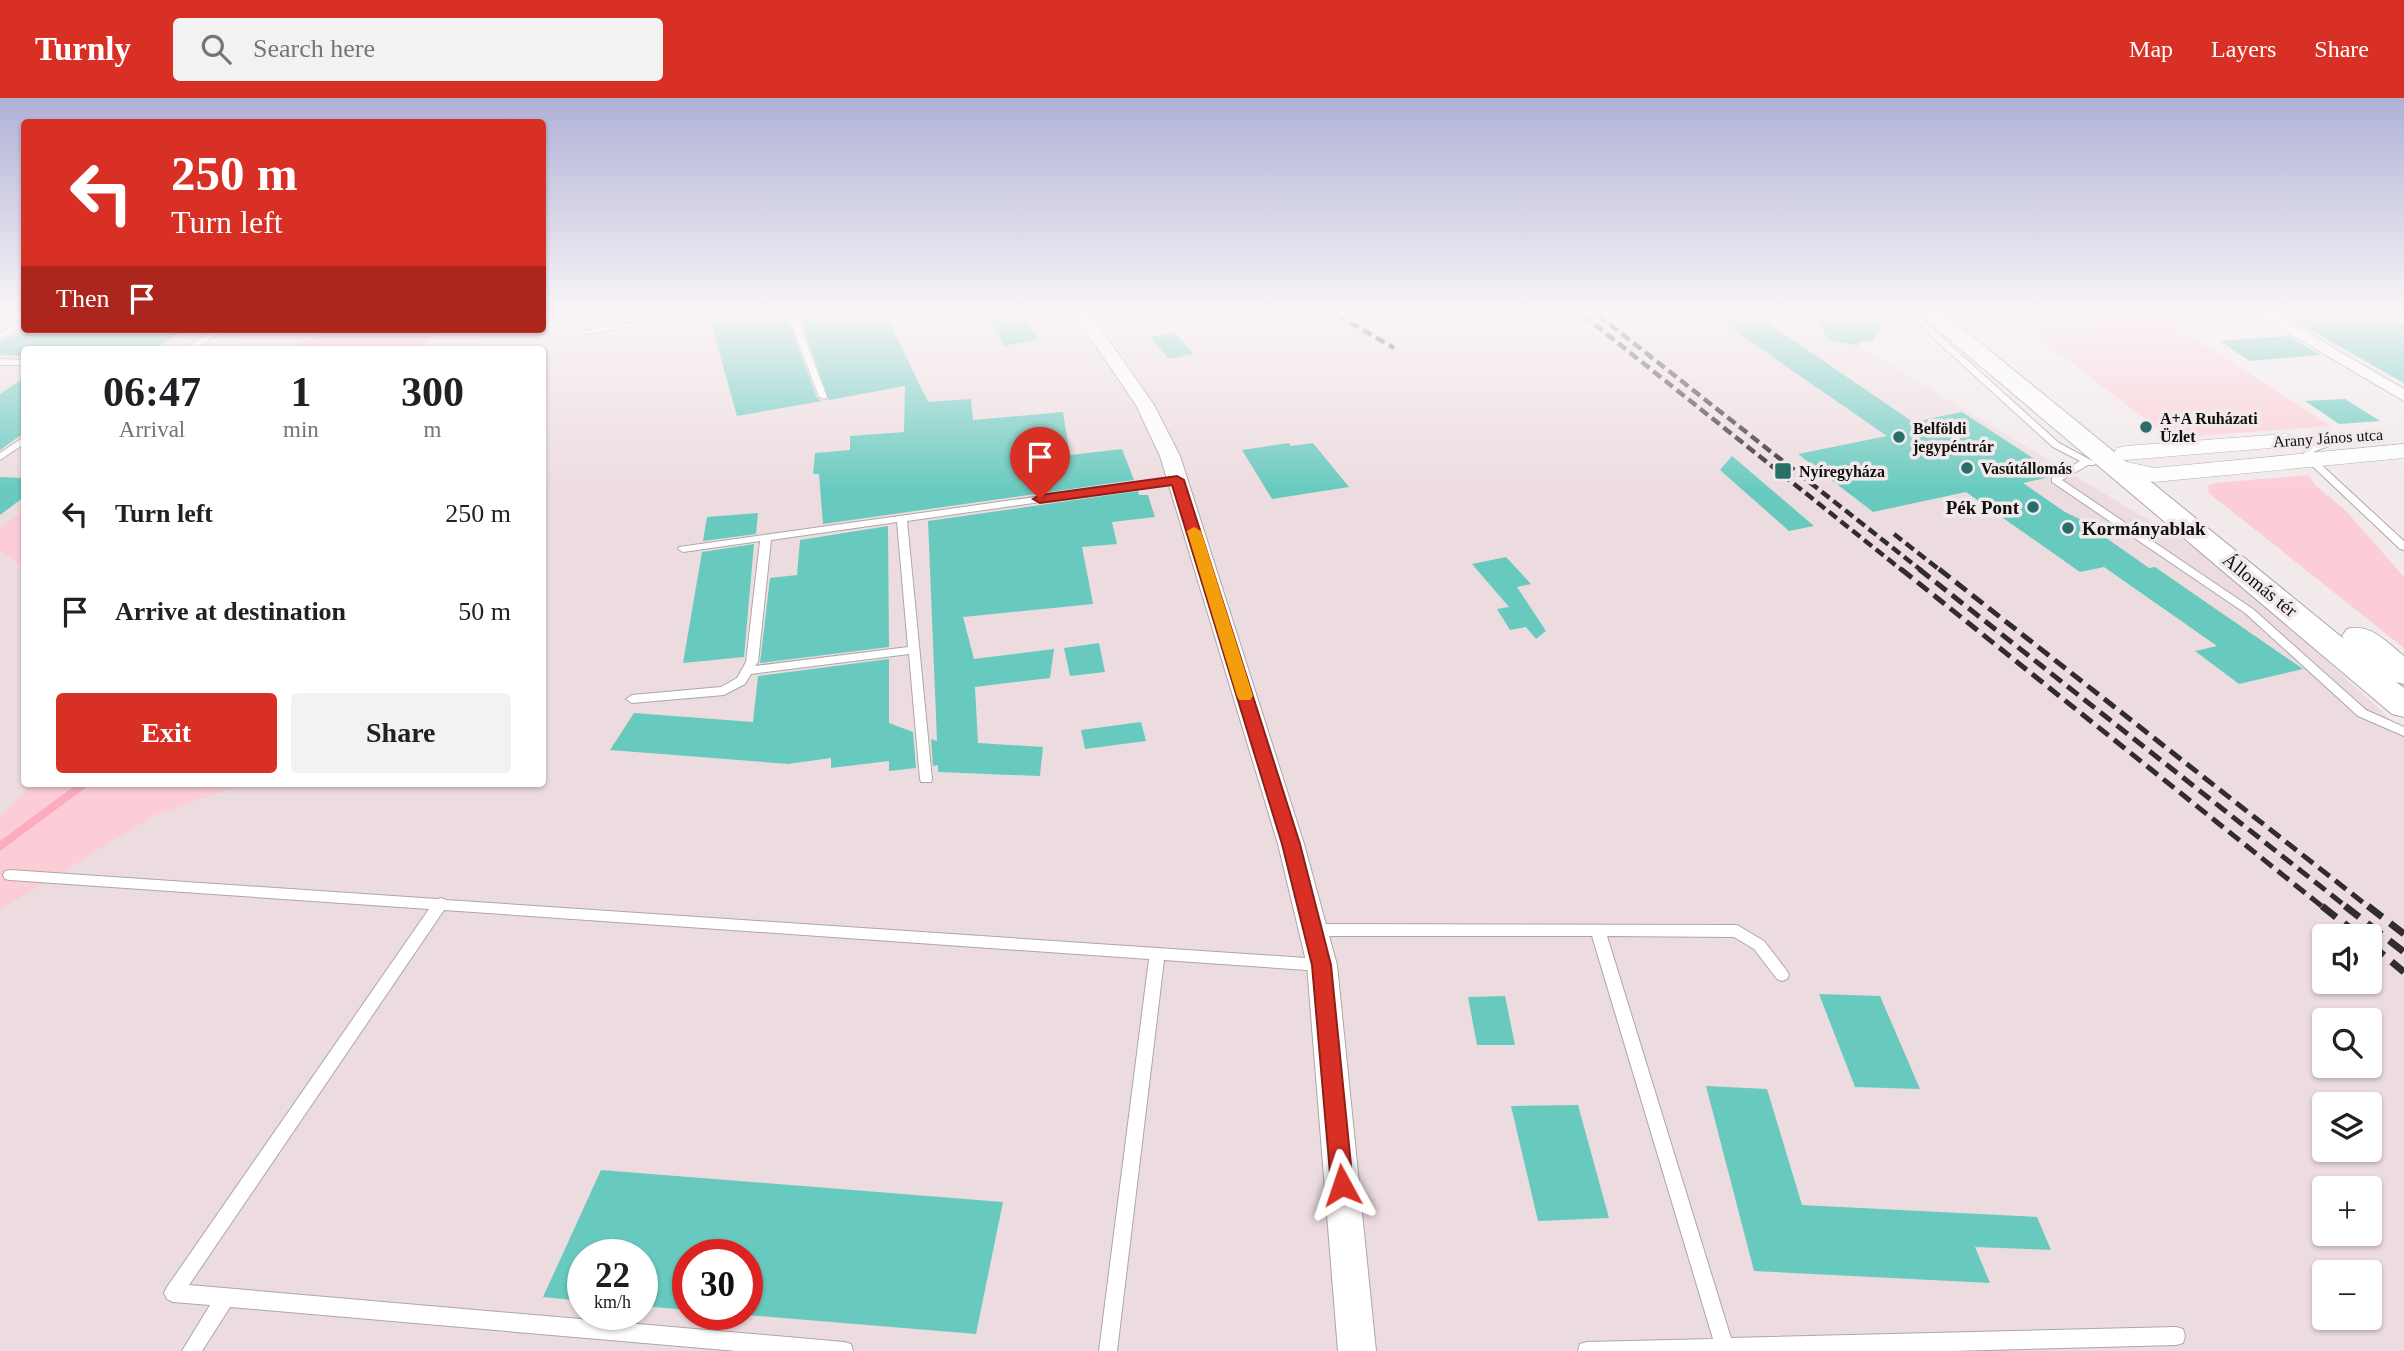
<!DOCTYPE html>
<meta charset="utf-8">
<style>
body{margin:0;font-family:Georgia,serif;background:#f2f2f2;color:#202124;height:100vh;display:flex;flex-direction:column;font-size:26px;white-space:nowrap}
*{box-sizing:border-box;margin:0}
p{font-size:23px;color:#757577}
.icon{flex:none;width:38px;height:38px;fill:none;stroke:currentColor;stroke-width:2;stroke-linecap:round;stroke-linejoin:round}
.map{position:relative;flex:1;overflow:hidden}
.side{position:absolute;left:21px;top:248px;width:525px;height:441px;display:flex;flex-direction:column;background:#fff;border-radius:7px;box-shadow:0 2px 5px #0004}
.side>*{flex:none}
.hud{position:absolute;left:21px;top:21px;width:525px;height:214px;border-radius:7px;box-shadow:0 2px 5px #0004;background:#d93025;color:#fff;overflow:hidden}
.fabs{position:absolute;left:2312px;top:826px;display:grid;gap:14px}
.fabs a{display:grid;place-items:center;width:70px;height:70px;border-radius:7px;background:#fff;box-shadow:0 2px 5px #0004;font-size:35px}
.speed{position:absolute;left:567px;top:1141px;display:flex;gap:14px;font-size:35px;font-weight:700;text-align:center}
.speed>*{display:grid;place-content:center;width:91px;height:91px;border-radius:50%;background:#fff;box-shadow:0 2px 5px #0004;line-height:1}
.speed small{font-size:18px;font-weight:400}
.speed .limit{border:10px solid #d22;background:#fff;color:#111}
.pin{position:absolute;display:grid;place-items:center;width:60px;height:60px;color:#fff;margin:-72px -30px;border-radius:50% 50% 50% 0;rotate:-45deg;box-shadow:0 0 7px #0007}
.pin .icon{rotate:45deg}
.me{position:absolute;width:77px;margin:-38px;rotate:355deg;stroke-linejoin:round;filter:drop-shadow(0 0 5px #0008)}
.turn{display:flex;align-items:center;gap:24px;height:147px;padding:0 35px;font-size:32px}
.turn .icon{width:91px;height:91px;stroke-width:2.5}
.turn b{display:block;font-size:49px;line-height:60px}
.then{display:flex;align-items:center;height:66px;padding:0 35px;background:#0003;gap:14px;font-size:26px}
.eta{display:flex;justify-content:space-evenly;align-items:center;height:119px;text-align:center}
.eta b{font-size:42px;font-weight:700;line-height:49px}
.cta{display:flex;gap:14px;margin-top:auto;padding:14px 35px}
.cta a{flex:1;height:80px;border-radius:7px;background:#d93025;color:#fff;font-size:28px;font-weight:700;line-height:80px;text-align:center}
.cta a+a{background:#f2f2f2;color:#202124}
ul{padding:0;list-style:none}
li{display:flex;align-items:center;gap:21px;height:98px;padding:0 35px}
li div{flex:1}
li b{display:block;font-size:26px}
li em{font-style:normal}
header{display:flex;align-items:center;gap:42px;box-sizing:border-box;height:98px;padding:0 35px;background:#d93025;color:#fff}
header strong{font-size:33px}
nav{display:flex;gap:38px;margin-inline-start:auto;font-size:24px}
.search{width:490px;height:63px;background:#f2f2f2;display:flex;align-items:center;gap:18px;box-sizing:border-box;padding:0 24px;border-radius:7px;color:#757577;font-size:26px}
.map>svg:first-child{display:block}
</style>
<header>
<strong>Turnly</strong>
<div class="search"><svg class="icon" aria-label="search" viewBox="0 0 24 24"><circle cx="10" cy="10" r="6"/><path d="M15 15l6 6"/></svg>Search here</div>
<nav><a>Map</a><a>Layers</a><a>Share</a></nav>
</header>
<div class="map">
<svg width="2404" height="1253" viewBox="0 0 2404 1253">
<rect width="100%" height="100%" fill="#f1e9ea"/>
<path fill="#eddcdf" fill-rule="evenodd" d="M0 217H24V231H542L543 217H1807L2223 467 2404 634V1253H0ZM24 252H542V686H24ZM2324 838H2370V884H2324ZM2324 922H2370V968H2324ZM2324 1006H2370V1052H2324ZM2324 1090H2370V1136H2324ZM583 1157H642V1216H583ZM688 1157H747V1216H688ZM2324 1174H2370V1220H2324Z"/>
<g fill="#fccdd7">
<polygon points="2164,221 2331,328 2170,340 2022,227"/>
<polygon points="254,231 476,231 475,252 227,252"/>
<polygon points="2309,377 2314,386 2347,414 2404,479 2404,550 2209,395 2208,388 2215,385"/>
<polygon points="24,412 24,470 0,452 0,430"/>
<polygon points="33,686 244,686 155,717 0,812 0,719"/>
</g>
<polygon fill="#fbacbe" points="329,231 441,231 420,248 410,252 287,252"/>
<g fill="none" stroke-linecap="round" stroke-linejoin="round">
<polyline stroke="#fbacbe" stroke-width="8" points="0,748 84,686"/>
</g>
<g fill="#68cabf">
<polygon points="735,217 786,217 817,300 822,303 737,318 710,221"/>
<polygon points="799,217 886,217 928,304 971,301 973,322 1063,314 1070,357 1122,351 1134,382 823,426 819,376 813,376 815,355 850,352 850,338 904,334 905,288 829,302"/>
<polygon points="987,217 1023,217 1038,242 1004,248"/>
<polygon points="1712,217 1756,217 1913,324 1962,314 2056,375 2050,379 2023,385 2065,414 2096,429 2102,437 2149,470 2155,469 2303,571 2239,586 2195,553 2217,548 2104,469 2080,474 1966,394 1873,414 1798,356 1887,338"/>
<polygon points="1836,217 1879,217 1880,233 1871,244 1860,243 1859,248 1828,242 1818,223 1827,223 1827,218"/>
<polygon points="2284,217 2388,217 2404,226 2404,285"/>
<polygon points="24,231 185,231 154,252 24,252 24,258 0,257 0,245"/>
<polygon points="1174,234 1194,256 1169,261 1150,239"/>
<polygon points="2288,238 2321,257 2250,263 2220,243"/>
<polygon points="24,280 24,335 0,352 0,296"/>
<polygon points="2345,301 2380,323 2339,326 2305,303"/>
<polygon points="1289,345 1291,348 1313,345 1349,389 1272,401 1242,352"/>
<polygon points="1732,358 1814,428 1789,433 1720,372"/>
<polygon points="0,379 24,380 24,399 0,417"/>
<polygon points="1138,393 1139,397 1148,397 1155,419 1112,424 1117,446 1082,449 1093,506 963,519 974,561 1054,551 1050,580 975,589 978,645 1043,649 1040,678 938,674 938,667 933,668 931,641 937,643 928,423"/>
<polygon points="758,415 756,436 703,443 707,419"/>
<polygon points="888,428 889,549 760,565 770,480 797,477 800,442"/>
<polygon points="754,446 744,559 683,565 702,454"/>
<polygon points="1506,459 1531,486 1517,489 1546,533 1536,541 1526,529 1510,532 1497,511 1509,509 1472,466"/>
<polygon points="1099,545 1105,574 1070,578 1064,550"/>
<polygon points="889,561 889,625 913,634 916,670 889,673 889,663 831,670 831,660 788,666 610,652 634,615 753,624 758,578"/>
<polygon points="1141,624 1146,643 1085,651 1081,632"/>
<polygon points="1819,896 1880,898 1920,991 1855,989"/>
<polygon points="1505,898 1515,947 1477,947 1468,899"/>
<polygon points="1706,988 1767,991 1802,1107 2037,1119 2051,1152 1975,1149 1990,1185 1754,1173"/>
<polygon points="1578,1007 1609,1120 1538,1123 1511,1008"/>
<polygon points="601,1072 1003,1104 976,1236 747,1217 747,1157 688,1157 688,1212 642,1208 642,1157 583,1157 583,1203 543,1199"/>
</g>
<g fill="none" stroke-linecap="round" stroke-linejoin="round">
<defs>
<g id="service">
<polygon points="673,217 690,217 686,219 587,236 583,234 587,232"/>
<polygon points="788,217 796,217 827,299 826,301 819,299"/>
<polygon points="1908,217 1917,217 2059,345 2096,365 2094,367 2088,367 2062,382 2253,511 2366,612 2404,629 2404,638 2358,618 2245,515 2052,384 2052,380 2080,363 2053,349"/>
<polygon points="21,223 24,223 24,228 0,242 0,236"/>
<polygon points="215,231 225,231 193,252 183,252"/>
<polygon points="0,261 24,262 24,267 0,267"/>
<polygon points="2348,335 2351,336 2351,340 2315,353 2314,355 2315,361 2404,443 2404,452 2400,451 2306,362 2304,355 2309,349"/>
<polygon points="24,339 24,346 0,362 0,355"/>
<path d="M1177 379 1180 380V384L907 423 932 681 931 684H921L920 681 909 556 751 576 745 586 724 597 632 605 626 601 632 597 721 589 737 580 746 564 760 443 683 454 678 451 679 449ZM897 424 908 549 755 568 758 564 771 442Z"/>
<polygon points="10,772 437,801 441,800 446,802 1321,861 1326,863 1328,867 1326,871 1321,873 1164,862 1117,1253 1099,1253 1149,861 444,812 189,1187 844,1244 851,1246 853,1253 737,1253 230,1209 202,1253 182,1253 210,1207 173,1204 167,1201 164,1195 167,1189 429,811 10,782 5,781 3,777 5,773"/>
<polygon points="1313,826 1737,827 1764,843 1787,873 1789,877 1787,881 1782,883 1777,881 1754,851 1734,839 1607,838 1731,1240 2176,1229 2183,1231 2185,1238 2183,1245 2176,1247 1950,1253 1578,1253 1580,1246 1587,1244 1713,1241 1592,838 1313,838 1308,836 1306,832 1308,828"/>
</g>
<g id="minor">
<polygon points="1075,217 1091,217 1154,307 1180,358 1304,746 1337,867 1376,1253 1338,1253 1307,867 1278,746 1160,358 1136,307"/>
<polygon points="2258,217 2277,217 2404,291 2404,303"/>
</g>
<g id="tertiary">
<polygon points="2285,336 2294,338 2297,343 2294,348 2126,362 2117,360 2114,355 2117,350 2126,348"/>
<polygon points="2404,346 2404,360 2154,384 2105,373 2102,368 2105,363 2114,361 2154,370"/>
</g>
<path id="secondary" d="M1920 217H1946L2344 541 2342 538 2347 531C2371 525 2386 544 2404 558V586L2396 584 2404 590V619L2392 616Z"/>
</defs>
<use href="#service" stroke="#ada6a7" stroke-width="2"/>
<use href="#minor" stroke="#ada6a7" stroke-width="2"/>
<use href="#tertiary" stroke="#ada6a7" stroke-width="1"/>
<use href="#secondary" stroke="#ada6a7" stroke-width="2"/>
<use href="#service" fill="#fff" fill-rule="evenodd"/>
<use href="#minor" fill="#fff" fill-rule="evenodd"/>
<use href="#tertiary" fill="#fff" fill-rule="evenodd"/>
<use href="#secondary" fill="#fff" fill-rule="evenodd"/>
<g stroke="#312d2d" stroke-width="4.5" stroke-dasharray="10 5" stroke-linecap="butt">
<polyline points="1337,217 1394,250"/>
<polyline points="1583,217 1903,473"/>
<polyline points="1598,217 1922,473"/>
<polyline points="1894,436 1941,473"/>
</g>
<g stroke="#312d2d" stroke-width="5" stroke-dasharray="14 7" stroke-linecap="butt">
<polyline points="1901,471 2324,810"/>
<polyline points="1919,471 2348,810"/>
<polyline points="1939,471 2370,810"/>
</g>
<g stroke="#312d2d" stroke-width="7" stroke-dasharray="18 10" stroke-linecap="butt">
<polyline points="2322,808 2360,838"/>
<polyline points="2345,808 2404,854"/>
<polyline points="2368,808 2404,836"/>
<polyline points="2370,846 2404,874"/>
</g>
</g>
<linearGradient id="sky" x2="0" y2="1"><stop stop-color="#afb1d7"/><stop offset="0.55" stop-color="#f9f5f6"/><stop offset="1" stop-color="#f9f5f6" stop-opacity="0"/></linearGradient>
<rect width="2404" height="392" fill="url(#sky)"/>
<polygon fill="#d93025" stroke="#8d1f18" stroke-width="2" points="1177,378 1184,382 1300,746 1331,867 1353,1087 1350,1095 1342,1098 1334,1095 1331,1087 1312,867 1282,746 1172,387 1040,405 1033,401 1040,397"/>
<polygon fill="#f59e0b" points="1194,429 1201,433 1253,598 1250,602 1239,602 1237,598 1187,433"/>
<g fill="#276f68" stroke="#f1e9ea" stroke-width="2.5">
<circle cx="2146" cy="329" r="7"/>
<circle cx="1899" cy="339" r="7"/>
<circle cx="1967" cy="370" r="7"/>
<rect x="1774" y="364" width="18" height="18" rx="3.5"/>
<circle cx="2033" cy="409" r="7"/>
<circle cx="2068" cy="430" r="7"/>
</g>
<g text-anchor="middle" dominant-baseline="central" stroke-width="7" stroke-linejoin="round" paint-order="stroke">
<g font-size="16" font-weight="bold" fill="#120f0f" stroke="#f1e9ea" text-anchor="start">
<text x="2160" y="320">A+A Ruházati<tspan x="2160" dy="18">Üzlet</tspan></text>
<text x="1913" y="330">Belföldi<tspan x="1913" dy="18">jegypéntrár</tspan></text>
<text x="1981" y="370">Vasútállomás</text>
<text x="1799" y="373">Nyíregyháza</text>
</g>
<g font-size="16" fill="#120f0f" stroke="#f1e9ea">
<text transform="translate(2328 340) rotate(-4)">Arany János utca</text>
</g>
<g font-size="19" font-weight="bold" fill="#120f0f" stroke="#f1e9ea" text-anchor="end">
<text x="2019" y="409">Pék Pont</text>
<text x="2082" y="430" text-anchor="start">Kormányablak</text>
</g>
<g font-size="19" fill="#120f0f" stroke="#f1e9ea">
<text transform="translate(2260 487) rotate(39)">Állomás tér</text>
</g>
</g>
</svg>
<div class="fabs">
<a><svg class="icon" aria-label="sound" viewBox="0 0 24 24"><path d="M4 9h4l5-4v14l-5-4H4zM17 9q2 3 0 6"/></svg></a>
<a><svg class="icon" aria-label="search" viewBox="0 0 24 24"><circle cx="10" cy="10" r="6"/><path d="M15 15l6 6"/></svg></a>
<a><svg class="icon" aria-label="layers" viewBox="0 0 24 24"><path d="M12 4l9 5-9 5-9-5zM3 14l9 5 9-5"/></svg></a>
<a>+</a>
<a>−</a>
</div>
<div class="speed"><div>22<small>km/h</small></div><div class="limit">30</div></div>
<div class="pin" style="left:1040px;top:401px;background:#d93025"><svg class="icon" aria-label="arrive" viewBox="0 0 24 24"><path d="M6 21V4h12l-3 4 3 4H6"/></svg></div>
<svg class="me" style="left:1342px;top:1087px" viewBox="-20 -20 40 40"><path d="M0-17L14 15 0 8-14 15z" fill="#d93025" stroke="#fff" stroke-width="4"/></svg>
<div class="hud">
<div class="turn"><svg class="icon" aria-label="left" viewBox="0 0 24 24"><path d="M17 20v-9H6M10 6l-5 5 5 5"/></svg><div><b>250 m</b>Turn left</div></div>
<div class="then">Then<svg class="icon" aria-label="arrive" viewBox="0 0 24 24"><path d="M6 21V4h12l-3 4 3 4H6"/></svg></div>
</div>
<section class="side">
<div class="eta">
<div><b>06:47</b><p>Arrival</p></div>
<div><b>1</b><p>min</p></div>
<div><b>300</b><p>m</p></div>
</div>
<ul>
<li><svg class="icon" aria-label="left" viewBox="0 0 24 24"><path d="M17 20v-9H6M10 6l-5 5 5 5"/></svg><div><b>Turn left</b></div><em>250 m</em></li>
<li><svg class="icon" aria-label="arrive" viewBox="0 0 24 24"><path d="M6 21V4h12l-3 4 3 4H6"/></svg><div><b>Arrive at destination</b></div><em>50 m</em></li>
</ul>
<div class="cta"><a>Exit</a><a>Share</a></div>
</section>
</div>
